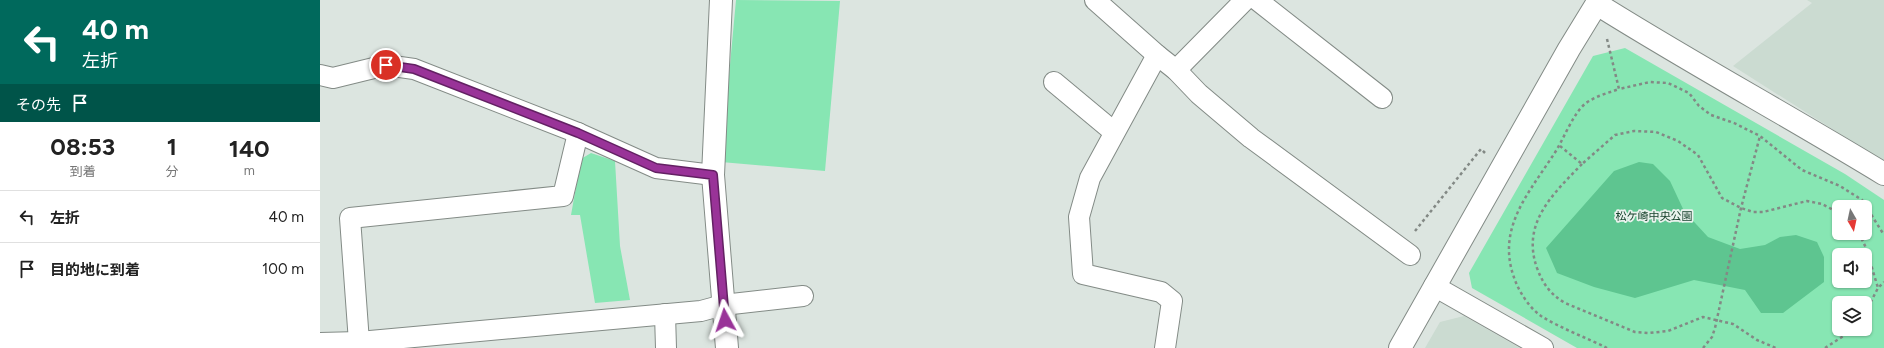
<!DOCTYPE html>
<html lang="ja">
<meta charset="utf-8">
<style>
body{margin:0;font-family:Figtree,"Noto Sans JP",sans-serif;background:#f6f6f6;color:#222;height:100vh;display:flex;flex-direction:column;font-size:15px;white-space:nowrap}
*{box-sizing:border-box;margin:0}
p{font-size:13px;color:#767676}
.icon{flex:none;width:22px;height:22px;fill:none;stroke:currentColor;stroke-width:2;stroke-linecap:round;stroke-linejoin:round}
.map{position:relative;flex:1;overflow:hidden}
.drawer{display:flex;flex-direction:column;background:#fff;width:320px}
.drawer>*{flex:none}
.banner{background:#00695c;color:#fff;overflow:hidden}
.needle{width:26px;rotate:171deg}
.tools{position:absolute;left:1512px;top:200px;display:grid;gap:8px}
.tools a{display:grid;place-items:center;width:40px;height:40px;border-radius:6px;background:#fff;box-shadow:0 1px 3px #0004;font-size:20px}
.pin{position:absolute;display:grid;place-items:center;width:34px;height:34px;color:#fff;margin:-17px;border:2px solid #fff;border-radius:50%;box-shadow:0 1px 4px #0007}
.me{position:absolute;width:44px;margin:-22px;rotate:355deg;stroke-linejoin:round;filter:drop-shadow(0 0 3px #0008)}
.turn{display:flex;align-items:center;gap:14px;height:84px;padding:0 16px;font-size:18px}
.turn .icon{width:52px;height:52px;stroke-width:2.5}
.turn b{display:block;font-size:28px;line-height:34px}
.then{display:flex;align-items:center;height:38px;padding:0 16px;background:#0003;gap:8px;font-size:15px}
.eta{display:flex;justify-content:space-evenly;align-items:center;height:68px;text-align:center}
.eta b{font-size:24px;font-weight:700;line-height:28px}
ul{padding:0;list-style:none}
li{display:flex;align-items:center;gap:12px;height:52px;padding:0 16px;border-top:1px solid #e0e0e0}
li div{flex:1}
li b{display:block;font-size:15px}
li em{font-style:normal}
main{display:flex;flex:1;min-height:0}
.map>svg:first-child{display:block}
</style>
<main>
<section class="drawer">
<div class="banner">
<div class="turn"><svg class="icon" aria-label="left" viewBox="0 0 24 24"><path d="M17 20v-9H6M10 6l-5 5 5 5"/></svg><div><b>40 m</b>左折</div></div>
<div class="then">その先<svg class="icon" aria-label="arrive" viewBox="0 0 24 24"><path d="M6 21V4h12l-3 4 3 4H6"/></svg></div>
</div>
<div class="eta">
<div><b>08:53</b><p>到着</p></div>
<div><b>1</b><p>分</p></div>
<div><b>140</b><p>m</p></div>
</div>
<ul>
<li><svg class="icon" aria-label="left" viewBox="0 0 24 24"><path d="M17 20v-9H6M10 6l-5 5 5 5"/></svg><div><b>左折</b></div><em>40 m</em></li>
<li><svg class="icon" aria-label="arrive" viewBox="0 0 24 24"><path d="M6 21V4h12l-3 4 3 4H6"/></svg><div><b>目的地に到着</b></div><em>100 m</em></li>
</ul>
</section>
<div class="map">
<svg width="1564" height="348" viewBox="0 0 1564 348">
<rect width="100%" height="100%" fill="#dce5e0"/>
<g fill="#cbdbd1">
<polygon points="1487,0 1564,0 1564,162 1413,66 1492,3"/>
<polygon points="1144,316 1200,348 1105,348 1120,322"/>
</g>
<g fill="#87e6b3" fill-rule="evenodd">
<polygon points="416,0 520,1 505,171 401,162"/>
<path d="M1305 48 1525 174 1564 200V348H1257L1152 288 1149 273 1273 56ZM1519 207H1545V233H1519ZM1519 255H1545V281H1519ZM1519 303H1545V329H1519Z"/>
<polygon points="271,153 295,161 300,246 310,300 275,303 260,215 251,215 261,159"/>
</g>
<polygon fill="#5ec590" points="1319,162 1333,164 1350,181 1364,211 1388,237 1420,249 1445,245 1460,237 1476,235 1497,242 1504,257 1504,282 1463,313 1441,313 1425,290 1374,280 1315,298 1274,287 1237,273 1226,248 1294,171"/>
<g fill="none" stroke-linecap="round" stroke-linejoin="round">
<defs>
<g id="street">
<polyline points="775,0 837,55 856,70 879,94 931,138 1090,255"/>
<polyline points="937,0 1062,98"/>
<polyline points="837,55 770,178 759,217 763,274 841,292 852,301 845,348"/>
<polyline points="856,70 925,0"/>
<polyline points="0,75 13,78 66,65 94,69 258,133 336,168 393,175"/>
<polyline points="734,82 794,132"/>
<polyline points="1114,286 1223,348"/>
<polyline points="345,314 346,348"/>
<polyline points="39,342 30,218 243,196 258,133"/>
<polyline points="0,343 39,342 381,311 403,305 483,296"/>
</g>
<g id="secondary">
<polyline points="401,0 393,175 407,348"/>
<path d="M1277 4C1371 63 1469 116 1564 174"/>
<polyline points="1080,348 1249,49 1279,0"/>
</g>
</defs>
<use href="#street" stroke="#838b86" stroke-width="22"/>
<use href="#secondary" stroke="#838b86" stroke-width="24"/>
<g stroke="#838985" stroke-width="2.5" stroke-dasharray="3 3" stroke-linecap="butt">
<polyline points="1287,39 1299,89 1330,82 1348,83 1369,93 1379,106 1391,115 1414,123 1440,136 1482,170 1520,186 1542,200 1564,235"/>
<polyline points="1240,146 1262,164 1295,135 1314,131 1336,132 1358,141 1378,155 1402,198 1421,208 1433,212 1443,212 1487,201 1502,204 1519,213"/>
<path d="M1262 164C1233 194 1201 223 1217 268 1223 284 1230 294 1245 303L1315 332 1329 333 1348 331 1383 317 1413 324 1437 340 1456 348"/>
<polyline points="1095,231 1161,149 1165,153"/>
<polyline points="1539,233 1546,248 1558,288"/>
<polyline points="1545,313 1558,288 1564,282"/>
<path d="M1287 348C1267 338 1240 328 1221 316 1211 309 1202 296 1197 285 1174 233 1205 198 1232 157 1243 142 1252 114 1266 103 1276 96 1288 93 1299 89"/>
<polyline points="1383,348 1392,337 1395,328 1421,208 1440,136"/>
<polyline points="1505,348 1525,335 1531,329"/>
</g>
<use href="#street" stroke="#fff" stroke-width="20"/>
<use href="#secondary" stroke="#fff" stroke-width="22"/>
</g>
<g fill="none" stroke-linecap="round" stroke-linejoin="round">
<defs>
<polyline id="route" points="66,65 94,69 258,133 336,168 393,175 405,320"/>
</defs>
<use href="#route" stroke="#632163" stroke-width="10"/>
<use href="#route" stroke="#993398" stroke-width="7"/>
</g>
<g text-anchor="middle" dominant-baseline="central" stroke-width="3.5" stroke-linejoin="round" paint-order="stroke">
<g font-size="11" fill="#19442f" stroke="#e9f2ed">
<text x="1334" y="216">松ケ崎中央公園</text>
</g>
</g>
</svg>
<div class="tools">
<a><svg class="needle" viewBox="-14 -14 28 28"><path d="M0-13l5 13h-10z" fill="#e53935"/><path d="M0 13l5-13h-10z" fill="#767676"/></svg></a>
<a><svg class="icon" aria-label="sound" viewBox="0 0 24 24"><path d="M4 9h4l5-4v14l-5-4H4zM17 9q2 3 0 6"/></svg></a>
<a><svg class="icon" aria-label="layers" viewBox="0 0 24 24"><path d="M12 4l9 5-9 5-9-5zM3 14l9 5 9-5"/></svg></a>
</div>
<div class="pin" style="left:66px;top:65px;background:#d93025"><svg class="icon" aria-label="arrive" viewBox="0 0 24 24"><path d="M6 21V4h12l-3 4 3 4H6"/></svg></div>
<svg class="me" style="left:405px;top:320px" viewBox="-20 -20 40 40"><path d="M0-17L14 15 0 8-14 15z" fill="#993398" stroke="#fff" stroke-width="4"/></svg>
</div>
</main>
